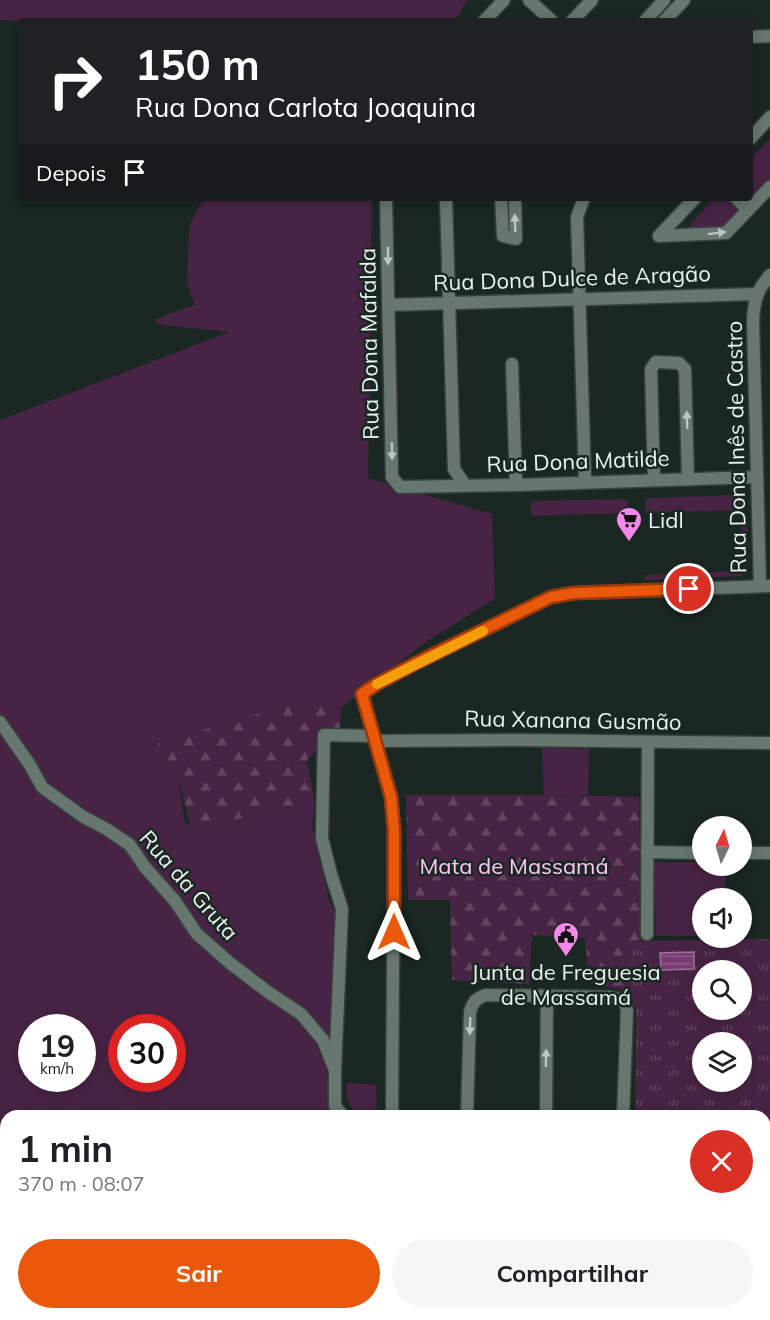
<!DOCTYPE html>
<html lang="pt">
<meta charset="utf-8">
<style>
body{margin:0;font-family:Mulish,sans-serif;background:#f6f6f6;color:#202124;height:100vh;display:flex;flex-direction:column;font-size:22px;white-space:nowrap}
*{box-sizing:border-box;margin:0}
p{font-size:20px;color:#757577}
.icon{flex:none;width:33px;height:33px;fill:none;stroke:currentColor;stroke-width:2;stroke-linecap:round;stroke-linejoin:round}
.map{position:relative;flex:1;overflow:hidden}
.side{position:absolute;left:0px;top:1110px;width:771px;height:210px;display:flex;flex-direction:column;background:#fff;border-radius:18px 18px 0 0;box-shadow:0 3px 15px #0003}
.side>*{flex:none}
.top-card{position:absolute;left:18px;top:18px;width:735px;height:183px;border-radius:6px;box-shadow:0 3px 15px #0003;background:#202124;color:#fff;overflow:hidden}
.needle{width:39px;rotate:5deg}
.tools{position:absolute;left:692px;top:816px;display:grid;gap:12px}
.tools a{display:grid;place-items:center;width:60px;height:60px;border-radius:50%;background:#fff;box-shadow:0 3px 15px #0003;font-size:30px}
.speed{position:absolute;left:18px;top:1014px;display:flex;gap:12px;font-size:30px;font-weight:700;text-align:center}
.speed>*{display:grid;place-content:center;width:78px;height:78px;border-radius:50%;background:#fff;box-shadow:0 3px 15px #0003;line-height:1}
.speed small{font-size:15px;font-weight:400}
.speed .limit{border:9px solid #d22;background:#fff;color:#111}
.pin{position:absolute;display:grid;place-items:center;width:51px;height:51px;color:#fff;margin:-26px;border:3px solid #fff;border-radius:50%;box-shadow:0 2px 6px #0007}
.me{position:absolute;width:66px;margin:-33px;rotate:0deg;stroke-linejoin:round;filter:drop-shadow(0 0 4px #0008)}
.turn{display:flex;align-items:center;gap:21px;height:126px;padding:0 18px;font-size:27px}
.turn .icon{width:78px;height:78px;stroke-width:2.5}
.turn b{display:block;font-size:42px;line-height:51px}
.then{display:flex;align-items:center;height:57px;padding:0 18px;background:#0003;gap:12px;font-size:22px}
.round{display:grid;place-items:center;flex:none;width:63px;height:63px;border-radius:32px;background:#f6f6f6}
.overview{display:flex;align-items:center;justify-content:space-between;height:102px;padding:0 18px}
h1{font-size:36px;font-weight:700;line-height:45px}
.action{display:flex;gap:12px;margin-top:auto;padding:12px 18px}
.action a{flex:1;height:69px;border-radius:36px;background:#ea580c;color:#fff;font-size:24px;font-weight:700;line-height:69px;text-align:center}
.action a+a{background:#f6f6f6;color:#202124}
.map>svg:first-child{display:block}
</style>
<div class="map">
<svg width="770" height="1320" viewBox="0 0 770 1320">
<defs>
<pattern id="forest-firs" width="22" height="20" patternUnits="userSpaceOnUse" patternTransform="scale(1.5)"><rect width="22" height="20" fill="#482444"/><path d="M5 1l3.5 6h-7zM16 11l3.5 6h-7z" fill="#62445f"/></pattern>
<pattern id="park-tufts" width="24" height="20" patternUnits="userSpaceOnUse" patternTransform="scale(1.5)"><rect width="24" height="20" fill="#482444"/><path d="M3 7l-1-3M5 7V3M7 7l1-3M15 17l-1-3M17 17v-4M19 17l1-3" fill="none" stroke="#62445f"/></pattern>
<pattern id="water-rules" width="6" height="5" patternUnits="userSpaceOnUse" patternTransform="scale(1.5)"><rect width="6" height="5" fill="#793b73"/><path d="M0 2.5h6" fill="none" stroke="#8c5887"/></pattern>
</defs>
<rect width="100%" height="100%" fill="#1a2722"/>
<g fill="#482444" fill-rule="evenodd">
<polygon points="0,0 467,0 456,21 21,21 0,20"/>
<polygon points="770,139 770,182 745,207 736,198 750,198 750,159"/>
<path d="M209 198H372L368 478 492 514 495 599 427 641 341 708 301 701 160 760 177 773 185 822 191 828 315 804 312 826 329 900 339 918 326 1071 335 1106 341 1116H6V1314H100V1320H0V420L229 332 163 325 158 324 155 319 195 305 187 283 189 228 199 205ZM32 1028H82V1078H32ZM122 1028H172V1078H122Z"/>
<polygon points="714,198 726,198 740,212 724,228 684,232"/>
<polygon points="738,495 742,498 742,510 645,513 645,501 647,498"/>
<polygon points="624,499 628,502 628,513 531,516 531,504 534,501"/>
<polygon points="741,518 747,518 749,562 743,562"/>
<polygon points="740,571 744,574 742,576 645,580 645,575"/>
<polygon points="542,748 589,749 588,795 544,795"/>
<polygon points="654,862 702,862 702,866 726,866 725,898 702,898 702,936 656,936"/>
<path d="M347 1083 376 1085 377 1116H358C348 1103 345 1100 347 1083Z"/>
</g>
<g fill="url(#forest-firs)">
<polygon points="302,701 341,708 340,731 307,760 315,804 191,828 177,773 160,760 158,743"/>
<polygon points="406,795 544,795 639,797 642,940 630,941 629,991 601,986 603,970 587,965 585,938 532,935 529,984 452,980 450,900 408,900"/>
</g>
<g fill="url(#park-tufts)" fill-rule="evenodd">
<path d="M770 939V1142L765 1143V1116H635L636 1009 629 991 630 941ZM702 970H741V1010H702ZM702 1042H741V1082H702Z"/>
<polygon points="765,1187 770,1222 770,1320 633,1320 633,1314 765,1314"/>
</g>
<polygon fill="url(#water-rules)" stroke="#9b7298" stroke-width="1.5" points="694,952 694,969 661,970 660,953"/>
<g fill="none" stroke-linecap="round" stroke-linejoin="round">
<defs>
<g id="minor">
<polyline points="529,0 552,21"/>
<polyline points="484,21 504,0"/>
<polyline points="572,21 592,0"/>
<polyline points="645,21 664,0"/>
<polyline points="664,21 684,0"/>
<polyline points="750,37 770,36"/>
<polyline points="750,139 770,117"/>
<polyline points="386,198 392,477 400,487 516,485 757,477"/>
<polyline points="446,198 454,469 465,485"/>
<polyline points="501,198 503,236 516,239 515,198"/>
<polyline points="584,198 577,217 585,482"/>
<polyline points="736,198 748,210"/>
<polyline points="659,236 726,233 770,187"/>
<polyline points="659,236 695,198"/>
<polyline points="389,305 756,294"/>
<polyline points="512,364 516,485"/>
<polyline points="654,480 651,369 656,362 679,363 685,369 688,479"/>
<path d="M760 586 753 321C754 300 757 290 770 275"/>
<polyline points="0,722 30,765 42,787 82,816 108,830 130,845 144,866 175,901 197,934 230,963 268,992 301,1014 323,1040 335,1070"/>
<polyline points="376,741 522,740 770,743"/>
<polyline points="647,852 702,853"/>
<polyline points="741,853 770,853"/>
<polyline points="647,934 648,742"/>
<polyline points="343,1116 335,1106 335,1070 342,909 331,874 322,838 324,735 374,736"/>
<polyline points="392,1116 394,830 391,797 362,694 377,684 420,661 551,597 574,593 770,586"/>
<path d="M467 1116 470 1012C473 1002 476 998 486 995L610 997C621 999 625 999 627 1011L623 1116"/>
<polyline points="546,1116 547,996"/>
<polyline points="202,1314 376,1320"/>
<polyline points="502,1314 507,1320"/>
<polyline points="527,1314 533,1320"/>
<polyline points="621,1314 621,1320"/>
<polyline points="389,1320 390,1314"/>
</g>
</defs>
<use href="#minor" stroke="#37423d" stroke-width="15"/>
<use href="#minor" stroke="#67766f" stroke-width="12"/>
</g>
<defs><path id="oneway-solid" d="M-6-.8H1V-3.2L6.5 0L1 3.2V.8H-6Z" transform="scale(1.5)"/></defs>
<g fill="#bcc7c1">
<use href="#oneway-solid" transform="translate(515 223) rotate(-92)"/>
<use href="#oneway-solid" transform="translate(717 233) rotate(-7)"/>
<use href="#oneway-solid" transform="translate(388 256) rotate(89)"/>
<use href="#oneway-solid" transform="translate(687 420) rotate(-92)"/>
<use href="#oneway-solid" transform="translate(392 451) rotate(89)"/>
<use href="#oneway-solid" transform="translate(470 1026) rotate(92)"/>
<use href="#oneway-solid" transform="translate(546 1058) rotate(-89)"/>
</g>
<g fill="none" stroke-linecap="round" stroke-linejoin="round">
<defs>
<polyline id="route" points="394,932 394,830 391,797 362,694 377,684 420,661 551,597 574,593 689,589"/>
</defs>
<use href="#route" stroke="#983908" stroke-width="15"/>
<use href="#route" stroke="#ea580c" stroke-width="10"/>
<polyline stroke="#f59e0b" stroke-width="10" points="377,684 483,631"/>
</g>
<defs>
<symbol id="supermarket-pin" viewBox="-11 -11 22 30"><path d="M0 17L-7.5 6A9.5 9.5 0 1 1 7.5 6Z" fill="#f688ec" stroke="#1a2722"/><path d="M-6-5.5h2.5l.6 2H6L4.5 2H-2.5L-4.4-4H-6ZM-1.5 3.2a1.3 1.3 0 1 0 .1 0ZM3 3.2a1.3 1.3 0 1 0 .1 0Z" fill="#111"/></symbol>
<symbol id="civic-pin" viewBox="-11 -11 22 30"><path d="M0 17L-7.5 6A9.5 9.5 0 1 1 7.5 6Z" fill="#f688ec" stroke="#1a2722"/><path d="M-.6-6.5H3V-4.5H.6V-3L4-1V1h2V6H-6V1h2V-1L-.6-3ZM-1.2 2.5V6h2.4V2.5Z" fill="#111"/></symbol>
</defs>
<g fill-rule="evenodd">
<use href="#supermarket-pin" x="614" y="505" width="30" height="40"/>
<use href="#civic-pin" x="551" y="920" width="30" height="40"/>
</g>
<g text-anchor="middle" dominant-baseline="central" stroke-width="5" stroke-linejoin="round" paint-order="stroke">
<g font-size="22" fill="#e9f2ed" stroke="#1a2722">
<text transform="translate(572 278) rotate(-2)">Rua Dona Dulce de Aragão</text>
<text transform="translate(369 344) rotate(-91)">Rua Dona Mafalda</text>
<text transform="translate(736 447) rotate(-91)">Rua Dona Inês de Castro</text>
<text transform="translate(578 461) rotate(-2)">Rua Dona Matilde</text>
<text transform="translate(573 720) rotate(1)">Rua Xanana Gusmão</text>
<text transform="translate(189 885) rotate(49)">Rua da Gruta</text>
</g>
<g font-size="22" fill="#e9f2ed" stroke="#1a2722" text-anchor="start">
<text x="648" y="520">Lidl</text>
<text x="566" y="972" text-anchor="middle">Junta de Freguesia<tspan x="566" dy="25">de Massamá</tspan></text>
</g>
<g font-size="22" fill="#fec8f7" stroke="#1a2722">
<text x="514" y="866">Mata de Massamá</text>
</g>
</g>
</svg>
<div class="tools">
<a><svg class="needle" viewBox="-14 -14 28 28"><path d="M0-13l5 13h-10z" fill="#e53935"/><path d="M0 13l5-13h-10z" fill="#757577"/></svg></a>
<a><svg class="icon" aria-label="sound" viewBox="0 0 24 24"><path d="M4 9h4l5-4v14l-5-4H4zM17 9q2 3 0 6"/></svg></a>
<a><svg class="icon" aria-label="search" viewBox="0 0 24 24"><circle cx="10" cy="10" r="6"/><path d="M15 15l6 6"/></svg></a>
<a><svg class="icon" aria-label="layers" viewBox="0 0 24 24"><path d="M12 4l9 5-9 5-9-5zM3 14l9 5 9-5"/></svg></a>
</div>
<div class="speed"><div>19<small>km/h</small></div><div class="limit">30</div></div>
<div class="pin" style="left:689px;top:589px;background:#d93025"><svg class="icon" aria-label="arrive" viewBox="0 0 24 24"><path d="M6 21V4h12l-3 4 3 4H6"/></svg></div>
<svg class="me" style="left:394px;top:932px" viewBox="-20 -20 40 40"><path d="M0-17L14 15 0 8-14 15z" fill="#ea580c" stroke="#fff" stroke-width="4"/></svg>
<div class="top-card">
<div class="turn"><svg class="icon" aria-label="right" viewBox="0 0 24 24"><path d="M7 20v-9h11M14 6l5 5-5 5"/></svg><div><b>150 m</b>Rua Dona Carlota Joaquina</div></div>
<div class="then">Depois<svg class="icon" aria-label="arrive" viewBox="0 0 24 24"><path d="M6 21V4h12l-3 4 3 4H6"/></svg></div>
</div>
<section class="side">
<div class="overview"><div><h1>1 min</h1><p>370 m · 08:07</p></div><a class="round" style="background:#d93025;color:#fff"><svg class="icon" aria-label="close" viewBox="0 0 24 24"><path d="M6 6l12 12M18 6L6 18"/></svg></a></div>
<div class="action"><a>Sair</a><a>Compartilhar</a></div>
</section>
</div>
